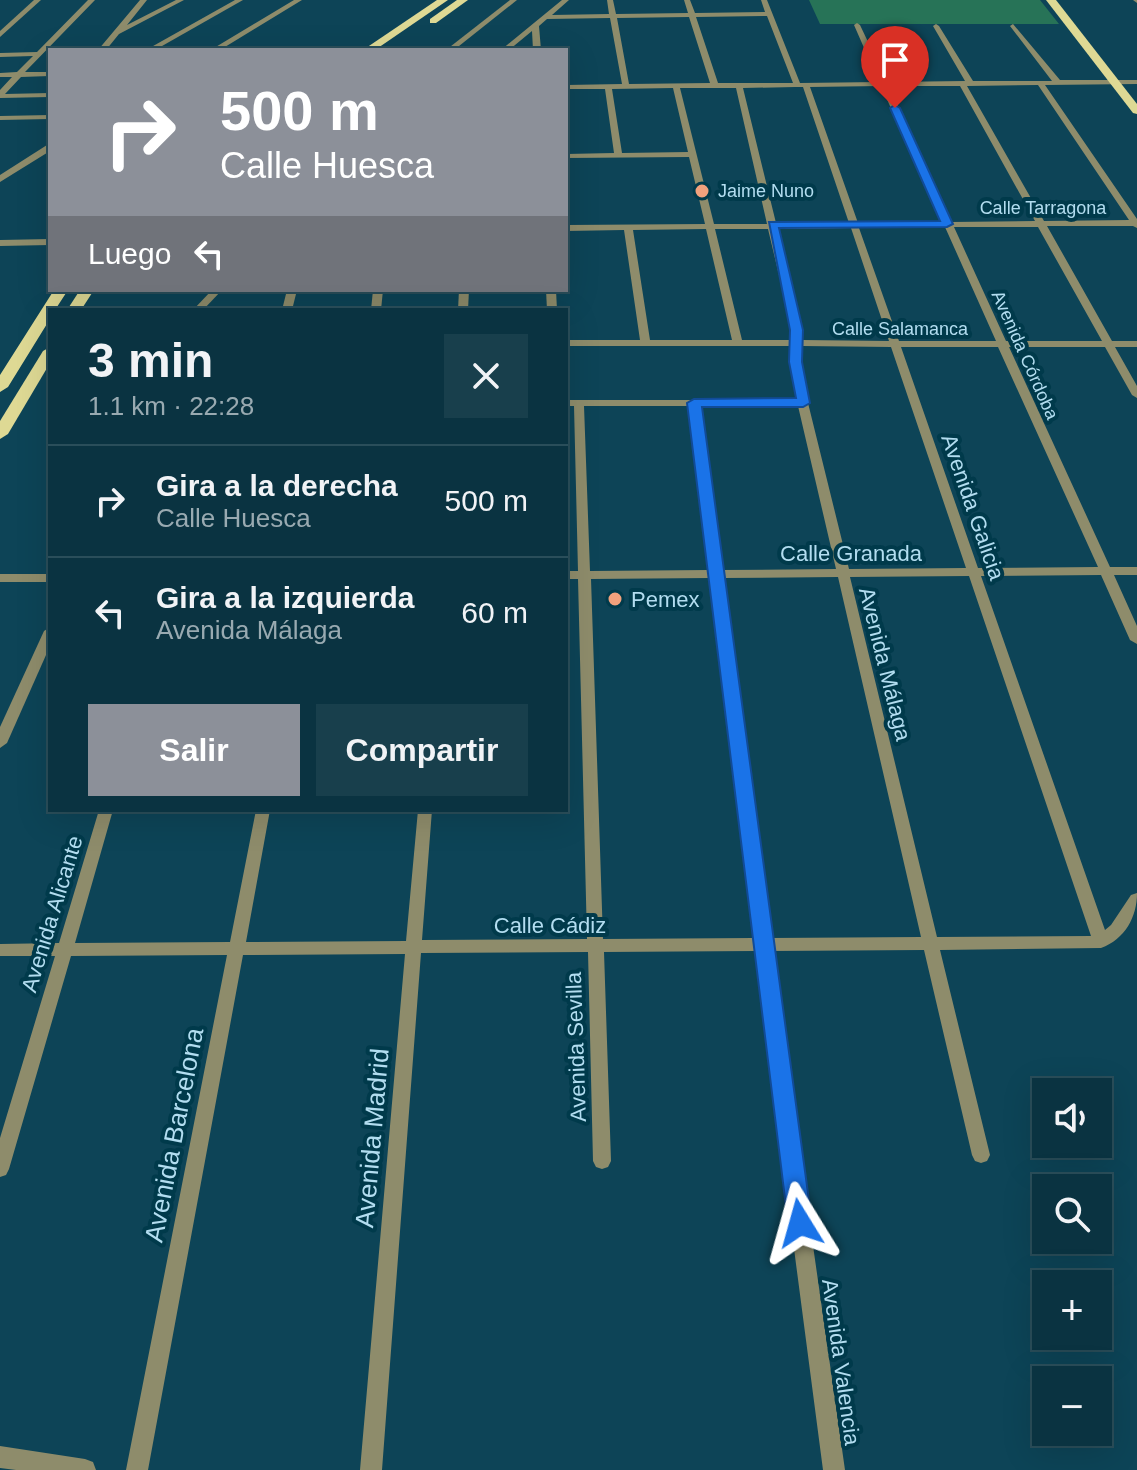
<!DOCTYPE html>
<html lang="es">
<meta charset="utf-8">
<style>
body{margin:0;font-family:Helvetica,sans-serif;background:#183f4c;color:#f1f3f6;height:100vh;display:flex;flex-direction:column;font-size:30px;white-space:nowrap}
*{box-sizing:border-box;margin:0}
p{font-size:26px;color:#99aab1}
.icon{flex:none;width:44px;height:44px;fill:none;stroke:currentColor;stroke-width:2;stroke-linecap:round;stroke-linejoin:round}
.map{position:relative;flex:1;overflow:hidden}
.panel{position:absolute;left:48px;top:308px;width:520px;height:504px;display:flex;flex-direction:column;background:#0a3341;border-radius:0px;box-shadow:0 8px 32px #0002,0 0 0 2px #2a4e5a}
.panel>*{flex:none}
.banner{position:absolute;left:48px;top:48px;width:520px;height:244px;border-radius:0px;box-shadow:0 8px 32px #0002,0 0 0 2px #2a4e5a;background:#8c9099;color:#fff;overflow:hidden}
.buttons{position:absolute;left:1032px;top:1078px;display:grid;gap:16px}
.buttons a{display:grid;place-items:center;width:80px;height:80px;border-radius:0px;background:#0a3341;box-shadow:0 8px 32px #0002,0 0 0 2px #2a4e5a;font-size:40px}
.pin{position:absolute;display:grid;place-items:center;width:68px;height:68px;color:#fff;margin:-82px -34px;border-radius:50% 50% 50% 0;rotate:-45deg;box-shadow:0 0 8px #0007}
.pin .icon{rotate:45deg}
.me{position:absolute;width:88px;margin:-44px;rotate:352deg;stroke-linejoin:round;filter:drop-shadow(0 0 6px #0008)}
.turn{display:flex;align-items:center;gap:28px;height:168px;padding:0 40px;font-size:36px}
.turn .icon{width:104px;height:104px;stroke-width:2.5}
.turn b{display:block;font-size:56px;line-height:68px}
.then{display:flex;align-items:center;height:76px;padding:0 40px;background:#0003;gap:16px;font-size:30px}
.round{display:grid;place-items:center;flex:none;width:84px;height:84px;border-radius:0px;background:#183f4c}
.headline{display:flex;align-items:center;justify-content:space-between;height:136px;padding:0 40px}
h1{font-size:48px;font-weight:700;line-height:60px}
.action{display:flex;gap:16px;margin-top:auto;padding:16px 40px}
.action a{flex:1;height:92px;border-radius:0px;background:#8c9099;color:#fff;font-size:32px;font-weight:700;line-height:92px;text-align:center}
.action a+a{background:#183f4c;color:#f1f3f6}
ul{padding:0;list-style:none}
li{display:flex;align-items:center;gap:24px;height:112px;padding:0 40px;border-top:2px solid #2a4e5a}
li div{flex:1}
li b{display:block;font-size:30px}
li em{font-style:normal}
.map>svg:first-child{display:block}
</style>
<div class="map">
<svg width="1137" height="1470" viewBox="0 0 1137 1470">
<rect width="100%" height="100%" fill="#0d4457"/>
<polygon fill="#277357" points="809,0 1040,0 1059,24 820,24"/>
<g fill="none" stroke-linecap="round" stroke-linejoin="round">
<g fill="#8e8c6b" fill-rule="evenodd">
<polygon points="34,0 41,0 0,37 0,31"/>
<polygon points="88,0 95,0 25,72 50,72 50,76 21,77 5,94 50,93 50,97 0,98 0,90 12,77 0,77 0,73 17,72 33,56 0,57 0,53 37,52"/>
<polygon points="140,0 147,0 127,25 176,0 184,0 119,34 106,50 98,50"/>
<polygon points="235,0 243,0 155,50 146,50"/>
<polygon points="294,0 302,0 220,50 188,50 192,48 214,48"/>
<polygon points="510,0 517,0 454,50 446,50"/>
<path d="M562 0H569L552 15 609 14 607 0H613L616 14 688 13 684 0H690L695 13 765 12 761 0H767L800 83 879 82 854 25 857 23 860 25 887 82 965 81 933 26 936 24 939 26 973 81H1052L1010 26 1013 24 1060 80H1137V84L1045 85 1137 219V228L1133 226H1047L1112 341H1137V347H1115L1137 386V398L1132 395 1105 347H1009L1110 567H1137V575H1114L1137 626V644L1130 640 1101 575 981 576 1105 930 1111 925 1131 895 1137 893C1137 917 1125 939 1101 948L940 950 990 1155 987 1161 981 1163 975 1161 972 1155 924 950 771 951 845 1470H823L755 951 604 952 611 1161 608 1167 602 1169 596 1167 593 1161 588 952 421 953 382 1470H360L405 954 243 955 148 1470H126L227 955 71 956 9 1169 6 1175 0 1177V1138L55 956H0V944L59 943 99 810H113L75 943 230 942 256 810H270L246 942 406 941 418 810H432L422 940 587 939 578 579H566V571H578L574 406H566V400H797L791 362V346H566V340H640L624 230 566 231V225L705 224 689 157 566 158V154L614 153 605 89H566V85L622 84 610 18 547 19 539 26 541 50H533L532 31 509 50H501ZM767 16 793 83H718L696 17ZM689 17 710 83 629 84 617 18ZM1038 85 1129 220 1044 221 967 86ZM881 86 942 222 858 223 810 87ZM889 86H960L1035 221 951 222ZM795 87H803L849 223H776L743 88ZM673 88 688 152 622 153 612 89ZM680 88H736L767 224H714ZM945 227 996 341H899L859 228ZM954 227H1038L1102 341H1006ZM851 228 889 341 802 340V330L777 229ZM706 229 732 340H650L633 230ZM715 229H768L792 330V340H742ZM802 346 891 347 966 568 849 569 808 403 801 362ZM901 347H998L1098 567 978 568ZM584 406H689L709 570 590 571ZM700 406H798L836 569 721 570ZM969 576 1091 936 937 937 850 577ZM838 577 921 937 769 938 722 578ZM710 578 753 938 603 939 591 579Z"/>
<polygon points="1133,0 1137,0 1137,3"/>
<polygon points="50,115 50,119 0,120 0,116"/>
<polygon points="47,145 50,145 50,151 0,182 0,175"/>
<polygon points="50,239 50,245 0,246 0,240"/>
<polygon points="212,290 222,290 203,310 193,310"/>
<polygon points="287,290 297,290 292,310 282,310"/>
<polygon points="373,290 383,290 381,310 371,310"/>
<polygon points="459,290 469,290 468,310 458,310"/>
<polygon points="546,290 556,290 557,310 547,310"/>
<rect x="0" y="574" width="50" height="8"/>
<polygon points="50,627 50,646 7,743 0,748 0,727 44,631"/>
<polygon points="0,1446 85,1459 93,1462 96,1470 16,1470 0,1468"/>
</g>
<g fill="#ded994" fill-rule="evenodd">
<polygon points="437,0 448,0 375,50 363,50"/>
<polygon points="457,0 468,0 436,23 430,23 430,19"/>
<polygon points="1046,0 1056,0 1137,104 1137,114 1133,113"/>
<polygon points="54,290 68,290 55,310 50,310 50,319 8,387 0,392 0,375"/>
<polygon points="80,290 94,290 81,310 67,310"/>
<polygon points="50,347 50,363 8,434 0,439 0,421 43,351"/>
</g>
</g>
<polygon fill="#1a73e8" stroke="#114b97" stroke-width="2" points="895,105 900,108 953,224 947,227 779,228 803,330 802,362 810,403 803,407 702,407 812,1223 809,1231 800,1234 791,1231 788,1223 687,403 694,399 796,398 789,362 790,330 769,222 940,221 890,108"/>
<g fill="#f1a17d" stroke="#003a4b" stroke-width="3">
<circle cx="702" cy="191" r="8"/>
<circle cx="615" cy="599" r="8"/>
</g>
<g text-anchor="middle" dominant-baseline="central" stroke-width="8" stroke-linejoin="round" paint-order="stroke">
<g font-size="18" fill="#b2ddf0" stroke="#003a4b" text-anchor="start">
<text x="718" y="191">Jaime Nuno</text>
</g>
<g font-size="18" fill="#b2ddf0" stroke="#003a4b">
<text x="1043" y="208">Calle Tarragona</text>
<text x="900" y="329">Calle Salamanca</text>
<text transform="translate(1025 355) rotate(66)">Avenida Córdoba</text>
</g>
<g font-size="22" fill="#b2ddf0" stroke="#003a4b">
<text transform="translate(973 507) rotate(71)">Avenida Galicia</text>
<text x="851" y="553">Calle Granada</text>
<text transform="translate(885 664) rotate(76)">Avenida Málaga</text>
<text transform="translate(52 914) rotate(-73)">Avenida Alicante</text>
<text x="550" y="925">Calle Cádiz</text>
<text transform="translate(576 1047) rotate(-92)">Avenida Sevilla</text>
<text transform="translate(841 1362) rotate(82)">Avenida Valencia</text>
</g>
<g font-size="22" fill="#b2ddf0" stroke="#003a4b" text-anchor="start">
<text x="631" y="599">Pemex</text>
</g>
<g font-size="26" fill="#b2ddf0" stroke="#003a4b">
<text transform="translate(174 1135) rotate(-79)">Avenida Barcelona</text>
<text transform="translate(372 1138) rotate(-85)">Avenida Madrid</text>
</g>
</g>
</svg>
<div class="buttons">
<a><svg class="icon" aria-label="sound" viewBox="0 0 24 24"><path d="M4 9h4l5-4v14l-5-4H4zM17 9q2 3 0 6"/></svg></a>
<a><svg class="icon" aria-label="search" viewBox="0 0 24 24"><circle cx="10" cy="10" r="6"/><path d="M15 15l6 6"/></svg></a>
<a>+</a>
<a>−</a>
</div>
<div class="pin" style="left:895px;top:108px;background:#d93025"><svg class="icon" aria-label="arrive" viewBox="0 0 24 24"><path d="M6 21V4h12l-3 4 3 4H6"/></svg></div>
<svg class="me" style="left:800px;top:1223px" viewBox="-20 -20 40 40"><path d="M0-17L14 15 0 8-14 15z" fill="#1a73e8" stroke="#fff" stroke-width="4"/></svg>
<div class="banner">
<div class="turn"><svg class="icon" aria-label="right" viewBox="0 0 24 24"><path d="M7 20v-9h11M14 6l5 5-5 5"/></svg><div><b>500 m</b>Calle Huesca</div></div>
<div class="then">Luego<svg class="icon" aria-label="left" viewBox="0 0 24 24"><path d="M17 20v-9H6M10 6l-5 5 5 5"/></svg></div>
</div>
<section class="panel">
<div class="headline"><div><h1>3 min</h1><p>1.1 km · 22:28</p></div><a class="round"><svg class="icon" aria-label="close" viewBox="0 0 24 24"><path d="M6 6l12 12M18 6L6 18"/></svg></a></div>
<ul>
<li><svg class="icon" aria-label="right" viewBox="0 0 24 24"><path d="M7 20v-9h11M14 6l5 5-5 5"/></svg><div><b>Gira a la derecha</b><p>Calle Huesca</p></div><em>500 m</em></li>
<li><svg class="icon" aria-label="left" viewBox="0 0 24 24"><path d="M17 20v-9H6M10 6l-5 5 5 5"/></svg><div><b>Gira a la izquierda</b><p>Avenida Málaga</p></div><em>60 m</em></li>
</ul>
<div class="action"><a>Salir</a><a>Compartir</a></div>
</section>
</div>
